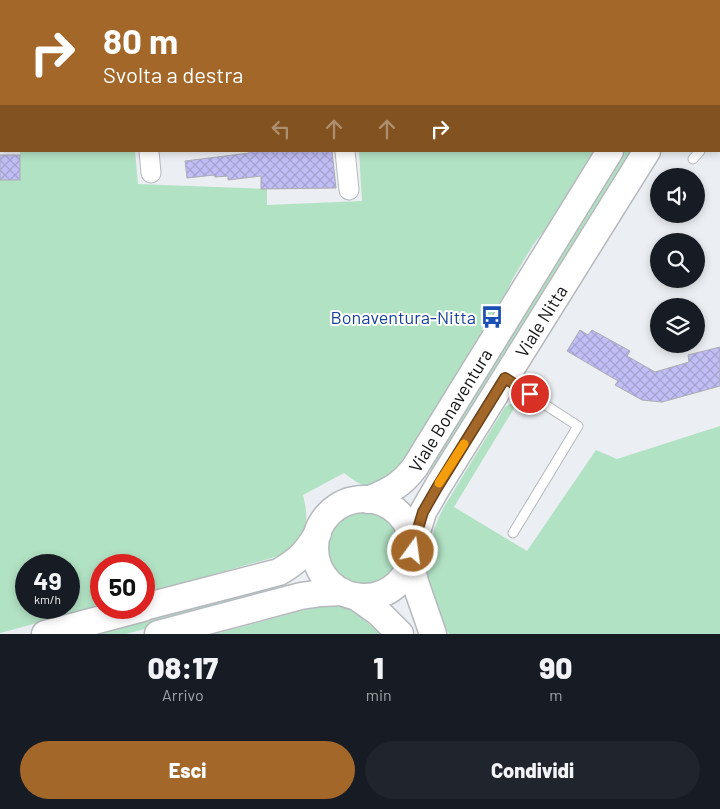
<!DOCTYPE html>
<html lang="it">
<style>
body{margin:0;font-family:Barlow,sans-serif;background:#20242c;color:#f1f3f6;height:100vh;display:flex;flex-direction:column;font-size:19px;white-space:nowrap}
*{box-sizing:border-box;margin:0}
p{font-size:16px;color:#9ea1a6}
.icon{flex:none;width:28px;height:28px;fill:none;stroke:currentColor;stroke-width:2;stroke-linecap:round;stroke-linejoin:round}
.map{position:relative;height:634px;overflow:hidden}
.details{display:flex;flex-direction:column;background:#171b24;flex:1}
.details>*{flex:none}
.guide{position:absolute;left:0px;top:0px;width:720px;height:152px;box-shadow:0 2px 8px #0003;background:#a36729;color:#fff;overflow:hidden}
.fabs{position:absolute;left:650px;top:168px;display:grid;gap:10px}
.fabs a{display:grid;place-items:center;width:55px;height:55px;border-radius:50%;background:#171b24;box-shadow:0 2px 8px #0003;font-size:25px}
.speed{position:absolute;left:15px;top:554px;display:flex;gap:10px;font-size:25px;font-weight:700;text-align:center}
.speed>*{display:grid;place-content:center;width:65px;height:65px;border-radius:50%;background:#171b24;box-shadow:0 2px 8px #0003;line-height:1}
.speed small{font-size:12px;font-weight:400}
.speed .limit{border:8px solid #d22;background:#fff;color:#111}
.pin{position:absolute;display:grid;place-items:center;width:42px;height:42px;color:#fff;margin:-21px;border:2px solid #fff;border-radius:50%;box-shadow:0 1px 5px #0007}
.me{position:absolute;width:55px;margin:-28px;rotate:14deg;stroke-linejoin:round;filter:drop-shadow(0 0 4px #0008)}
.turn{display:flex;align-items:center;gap:18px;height:105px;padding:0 20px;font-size:22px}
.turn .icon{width:65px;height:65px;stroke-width:2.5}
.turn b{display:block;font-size:35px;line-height:42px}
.lanes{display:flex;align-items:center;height:48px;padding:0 20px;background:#0003;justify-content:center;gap:25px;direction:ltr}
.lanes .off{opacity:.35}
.eta{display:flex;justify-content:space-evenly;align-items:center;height:85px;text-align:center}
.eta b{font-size:30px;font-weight:800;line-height:35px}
.button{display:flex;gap:10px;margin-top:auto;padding:10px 20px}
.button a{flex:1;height:58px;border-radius:30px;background:#a36729;color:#fff;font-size:20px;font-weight:800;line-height:58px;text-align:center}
.button a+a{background:#20242c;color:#f1f3f6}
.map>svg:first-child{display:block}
</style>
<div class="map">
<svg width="720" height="634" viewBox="0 0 720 634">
<defs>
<pattern id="building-cross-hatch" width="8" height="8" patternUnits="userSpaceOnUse" patternTransform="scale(1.25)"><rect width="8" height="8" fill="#c1bef5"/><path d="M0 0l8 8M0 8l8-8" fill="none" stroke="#a5a2d1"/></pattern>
</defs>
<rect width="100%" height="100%" fill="#ebeef2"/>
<g fill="#b2e2c4" fill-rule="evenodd">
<path d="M20 151H135L138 184 267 189V205L362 201 359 151H598L567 200 533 245 513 278 492 323 397 473C372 489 369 492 344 473L303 495C310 522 307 540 282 555L144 594V565H101V606L0 633V180H20ZM26 565H69V608H26Z"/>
<polygon points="623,151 637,151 432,472 429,467 432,460"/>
<path d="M510 404 516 405 454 507 527 551 596 450 617 459 720 426V634H449C443 622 436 611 432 598 421 569 430 533 444 507L505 407Z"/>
<circle cx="365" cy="549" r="38"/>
<polygon points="276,584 277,591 272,594 126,634 83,634"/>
<polygon points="323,605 341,605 356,613 381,634 215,634"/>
</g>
<g fill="url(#building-cross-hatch)" stroke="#acacb1">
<polygon points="249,151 332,151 336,188 261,189 261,176 228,180 228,176 215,177 214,175 187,178 185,161 249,153"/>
<rect x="0" y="155" width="20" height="25"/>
<polygon points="580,330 588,335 592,330 630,351 627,356 655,372 689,362 688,355 720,347 720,386 662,402 642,400 615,385 618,381 567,351"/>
</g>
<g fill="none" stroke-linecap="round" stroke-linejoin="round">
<defs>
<g id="service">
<polyline points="719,128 720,126"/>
<polyline points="693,159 700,151"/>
<polyline points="507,380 578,426 513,533"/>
</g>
<g id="minor">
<polyline points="133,0 133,1"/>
<polyline points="329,0 329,1"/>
<polyline points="528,0 528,1"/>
<polyline points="149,151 151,173"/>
<polyline points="345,151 349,190"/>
</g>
<g id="secondary">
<polyline points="659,1 659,0"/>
<polyline points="719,12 720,14"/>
<polyline points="719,77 720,77"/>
<circle cx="364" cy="548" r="49"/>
<path id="s1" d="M368 500C389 491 401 486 415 467L610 151"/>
<path id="s2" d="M413 545 423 512 438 486 647 151"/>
<polyline points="411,564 415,582 433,634"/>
<polyline points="355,596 379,613 400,634"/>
<path d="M144 607 279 572C299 560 306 553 318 533"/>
<polyline points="45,634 143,608"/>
<polyline points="158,634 301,596 321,593 343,592"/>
</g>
</defs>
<use href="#service" stroke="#b5b8bc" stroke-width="11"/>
<use href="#minor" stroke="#b5b8bc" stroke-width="21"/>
<use href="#secondary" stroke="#b5b8bc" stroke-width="29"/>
<use href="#service" stroke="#fff" stroke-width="9"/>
<use href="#minor" stroke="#fff" stroke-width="19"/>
<use href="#secondary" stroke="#fff" stroke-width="26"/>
</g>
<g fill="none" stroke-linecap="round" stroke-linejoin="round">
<defs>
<polyline id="route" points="413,551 413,545 423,512 438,486 505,378 530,394"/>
</defs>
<use href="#route" stroke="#6a431b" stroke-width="12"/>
<use href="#route" stroke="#a36729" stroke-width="9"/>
<polyline stroke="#f59e0b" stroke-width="9" points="439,483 464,444"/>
</g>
<defs>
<symbol id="bus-bare" viewBox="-9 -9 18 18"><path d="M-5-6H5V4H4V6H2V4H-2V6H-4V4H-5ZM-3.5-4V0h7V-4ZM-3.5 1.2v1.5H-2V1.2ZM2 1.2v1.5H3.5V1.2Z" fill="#1a4fb4" stroke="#fff" stroke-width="2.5" paint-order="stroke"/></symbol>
</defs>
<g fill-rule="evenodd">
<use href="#bus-bare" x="476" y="301" width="32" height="32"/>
</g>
<g text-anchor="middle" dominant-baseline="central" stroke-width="4" stroke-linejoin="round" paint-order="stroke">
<g font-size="18" fill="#164399" stroke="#fff" text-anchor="end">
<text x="476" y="317">Bonaventura-Nitta</text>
</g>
<g font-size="18" fill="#101112" stroke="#fff">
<text stroke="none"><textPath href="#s2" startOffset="259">Viale Nitta</textPath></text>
<text stroke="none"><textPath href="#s1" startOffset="125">Viale Bonaventura</textPath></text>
</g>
</g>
</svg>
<div class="fabs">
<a><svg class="icon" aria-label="sound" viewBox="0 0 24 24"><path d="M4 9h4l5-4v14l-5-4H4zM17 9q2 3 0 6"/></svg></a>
<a><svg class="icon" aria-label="search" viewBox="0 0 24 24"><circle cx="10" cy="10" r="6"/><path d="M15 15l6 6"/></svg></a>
<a><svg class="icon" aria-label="layers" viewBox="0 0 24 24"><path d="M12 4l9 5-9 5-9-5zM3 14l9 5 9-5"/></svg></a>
</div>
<div class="speed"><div>49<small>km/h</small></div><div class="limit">50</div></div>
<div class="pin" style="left:530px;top:394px;background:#d93025"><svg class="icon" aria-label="arrive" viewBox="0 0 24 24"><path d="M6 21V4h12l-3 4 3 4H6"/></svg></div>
<svg class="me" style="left:413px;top:551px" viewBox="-20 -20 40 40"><circle r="17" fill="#a36729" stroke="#fff" stroke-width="3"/><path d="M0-11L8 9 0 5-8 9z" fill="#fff"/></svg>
<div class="guide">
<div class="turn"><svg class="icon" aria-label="right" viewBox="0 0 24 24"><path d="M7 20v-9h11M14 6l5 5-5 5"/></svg><div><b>80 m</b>Svolta a destra</div></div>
<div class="lanes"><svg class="icon off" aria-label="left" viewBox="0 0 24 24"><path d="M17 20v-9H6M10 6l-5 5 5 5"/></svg><svg class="icon off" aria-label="ahead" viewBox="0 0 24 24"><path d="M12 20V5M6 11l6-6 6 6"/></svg><svg class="icon off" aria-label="ahead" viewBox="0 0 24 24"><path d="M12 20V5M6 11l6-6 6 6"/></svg><svg class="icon" aria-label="right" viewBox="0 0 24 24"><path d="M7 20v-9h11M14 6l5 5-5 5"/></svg></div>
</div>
</div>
<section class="details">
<div class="eta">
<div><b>08:17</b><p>Arrivo</p></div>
<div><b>1</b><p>min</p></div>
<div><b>90</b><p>m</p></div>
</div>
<div class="button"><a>Esci</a><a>Condividi</a></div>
</section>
